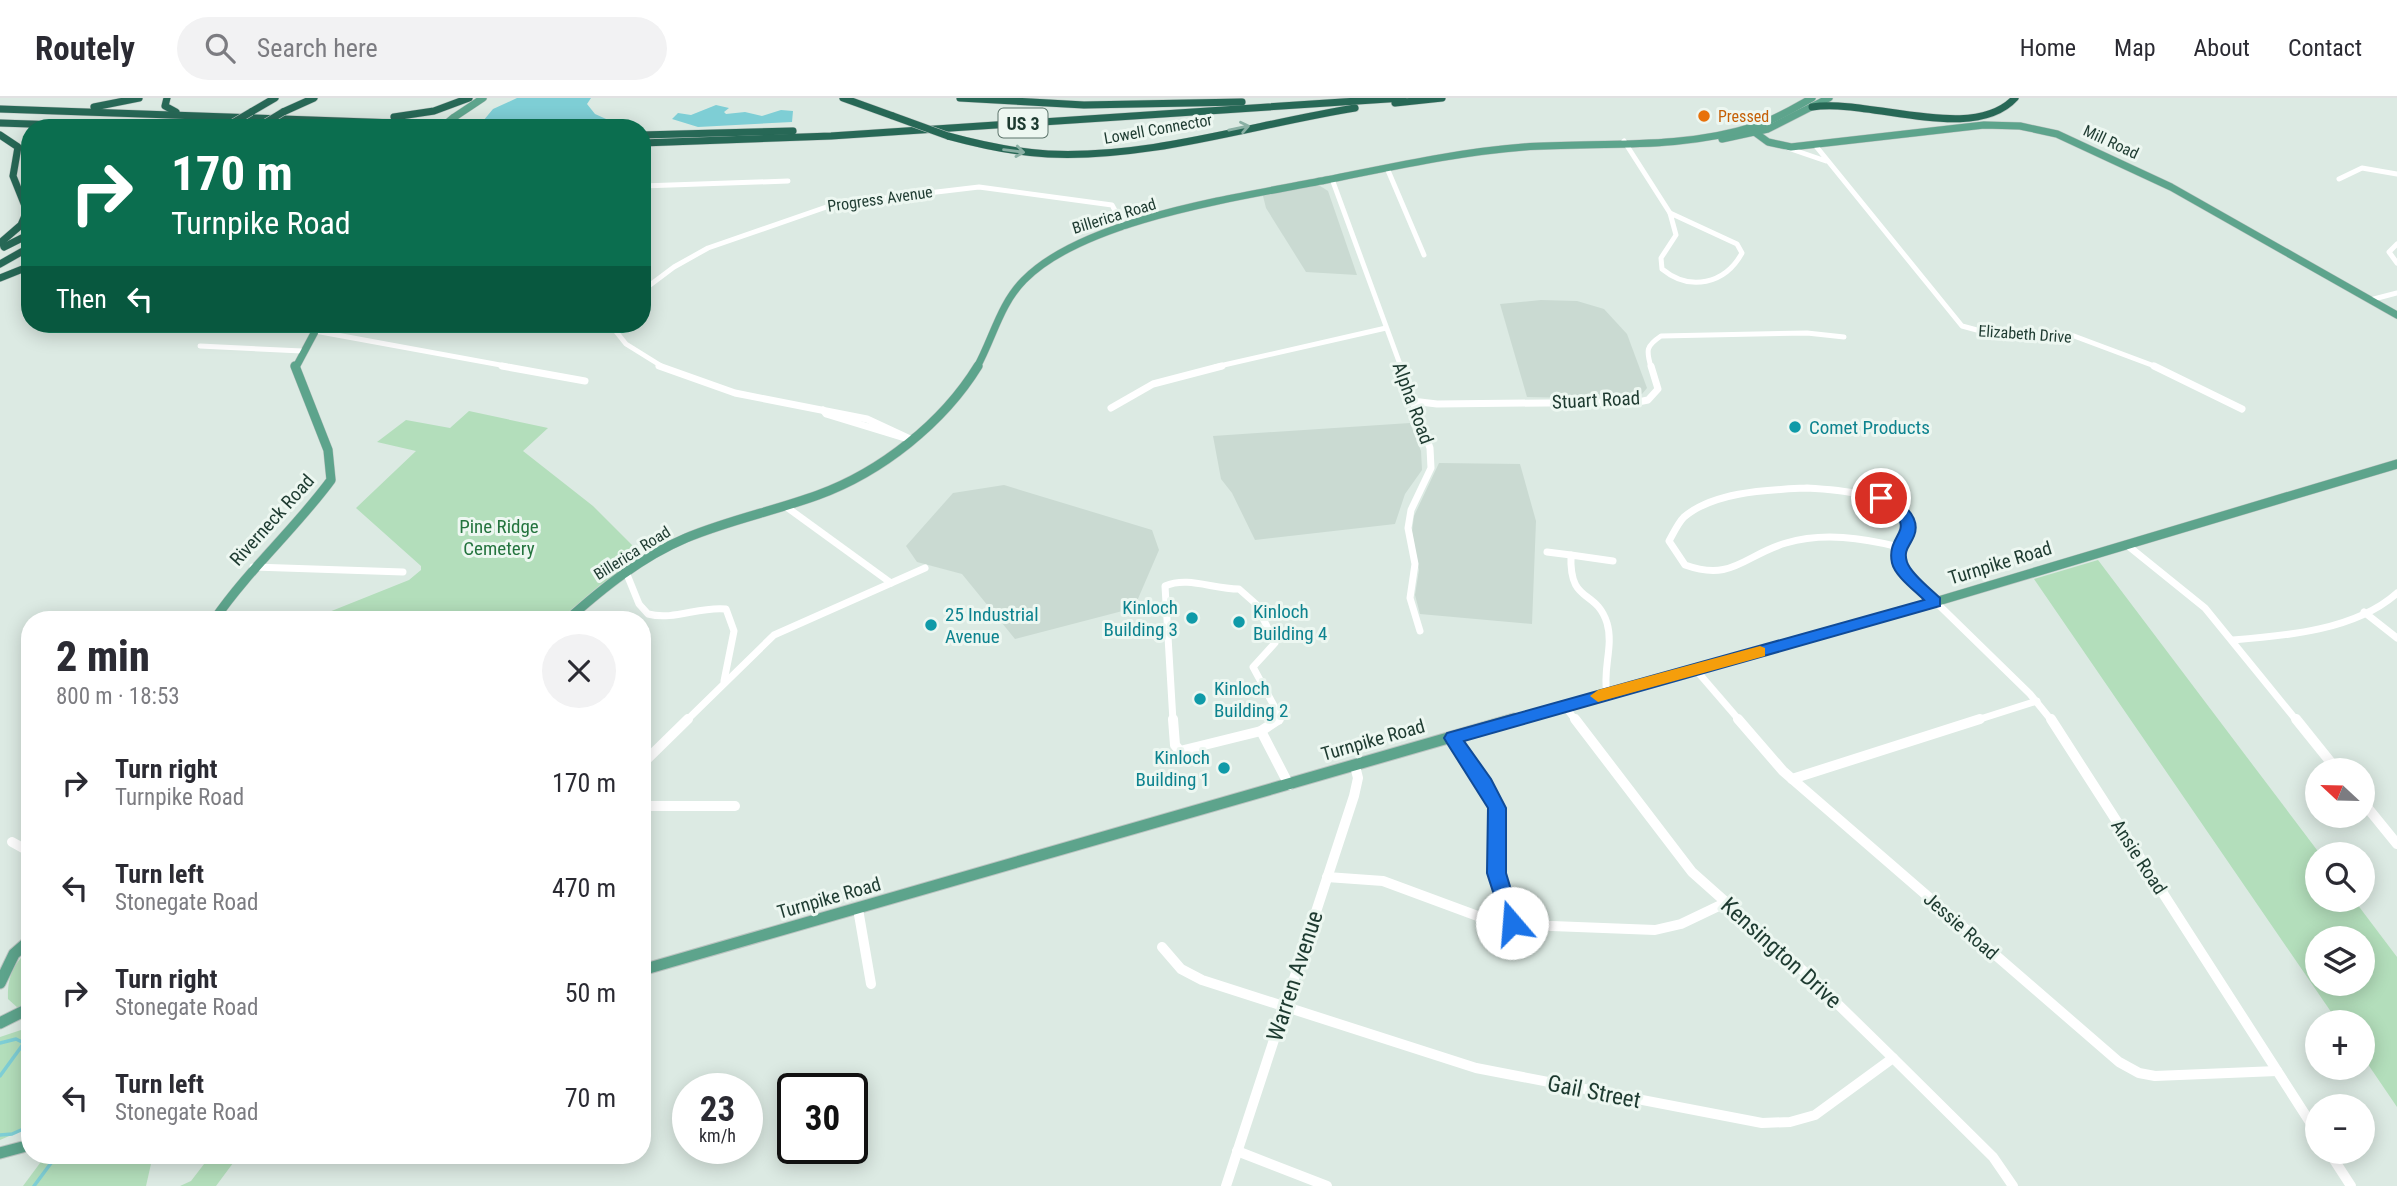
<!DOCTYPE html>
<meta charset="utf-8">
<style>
body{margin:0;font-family:"Roboto Condensed",sans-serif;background:#f2f2f3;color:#2b2b33;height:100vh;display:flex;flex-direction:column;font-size:26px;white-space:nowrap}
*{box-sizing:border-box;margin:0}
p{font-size:23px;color:#7c7c81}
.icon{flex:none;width:38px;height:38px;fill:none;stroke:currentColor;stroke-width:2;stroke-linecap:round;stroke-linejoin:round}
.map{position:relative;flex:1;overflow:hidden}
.side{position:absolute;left:21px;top:513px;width:630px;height:553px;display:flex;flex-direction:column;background:#fff;border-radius:28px;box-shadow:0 4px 18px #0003}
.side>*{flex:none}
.hud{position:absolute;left:21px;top:21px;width:630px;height:214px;border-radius:28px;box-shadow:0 4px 18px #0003;background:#0b6e4f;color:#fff;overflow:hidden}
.needle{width:46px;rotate:292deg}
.buttons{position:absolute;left:2305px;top:660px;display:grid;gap:14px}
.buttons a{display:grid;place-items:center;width:70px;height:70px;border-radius:50%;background:#fff;box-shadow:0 4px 18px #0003;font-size:35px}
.speed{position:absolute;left:672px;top:975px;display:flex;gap:14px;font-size:35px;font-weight:700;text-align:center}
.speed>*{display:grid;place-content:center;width:91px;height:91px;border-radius:50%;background:#fff;box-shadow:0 4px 18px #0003;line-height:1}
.speed small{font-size:18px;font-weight:400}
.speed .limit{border:4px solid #111;border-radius:10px;background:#fff;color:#111}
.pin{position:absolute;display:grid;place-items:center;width:60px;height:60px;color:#fff;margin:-30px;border:4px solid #fff;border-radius:50%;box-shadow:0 2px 7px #0007}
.me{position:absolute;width:77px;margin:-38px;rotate:342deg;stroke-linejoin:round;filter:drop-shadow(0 0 5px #0008)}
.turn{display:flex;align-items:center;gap:24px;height:147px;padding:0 35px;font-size:32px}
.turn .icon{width:91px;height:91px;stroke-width:2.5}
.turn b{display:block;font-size:49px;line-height:60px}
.then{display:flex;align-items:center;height:66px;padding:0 35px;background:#0003;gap:14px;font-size:26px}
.round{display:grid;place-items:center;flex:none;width:74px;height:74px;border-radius:37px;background:#f2f2f3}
.headline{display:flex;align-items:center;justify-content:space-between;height:119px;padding:0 35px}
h1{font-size:42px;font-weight:800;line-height:52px}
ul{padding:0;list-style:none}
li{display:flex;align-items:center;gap:21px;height:105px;padding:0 35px}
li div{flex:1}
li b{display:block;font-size:26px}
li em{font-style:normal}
header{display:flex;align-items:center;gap:42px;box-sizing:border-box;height:98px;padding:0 35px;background:#fff;border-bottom:2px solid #e1e1e2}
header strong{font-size:33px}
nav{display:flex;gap:38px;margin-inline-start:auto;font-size:24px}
.search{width:490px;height:63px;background:#f2f2f3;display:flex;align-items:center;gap:18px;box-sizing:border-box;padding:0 24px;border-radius:38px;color:#7c7c81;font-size:26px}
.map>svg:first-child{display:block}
</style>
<header>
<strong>Routely</strong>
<div class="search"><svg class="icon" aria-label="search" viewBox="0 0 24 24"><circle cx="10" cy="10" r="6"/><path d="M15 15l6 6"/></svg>Search here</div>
<nav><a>Home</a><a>Map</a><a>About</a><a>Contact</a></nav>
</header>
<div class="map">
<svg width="2397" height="1088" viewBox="0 0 2397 1088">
<rect width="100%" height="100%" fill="#dceae3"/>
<g fill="#cadad2">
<polygon points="1317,86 1328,93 1357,177 1306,174 1266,110 1263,98"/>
<polygon points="1541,202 1577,203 1604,211 1627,236 1647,290 1642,296 1624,301 1527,299 1500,206"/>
<polygon points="1410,325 1421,353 1422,372 1405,396 1395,426 1255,442 1232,395 1221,381 1213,338"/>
<polygon points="1439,365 1520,366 1536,423 1532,526 1420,516 1415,497 1419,472 1412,434 1414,418"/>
<polygon points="1004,387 1152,432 1159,452 1134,510 1015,541 962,476 917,464 906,448 953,395"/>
</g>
<g fill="#b3debb" fill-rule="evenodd">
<polygon points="469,313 548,330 523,353 593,408 643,458 600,487 560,521 309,522 409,482 421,472 421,468 356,410 416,353 377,344 406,322 450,330"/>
<path d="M2098 462 2320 756H2317V802H2354L2397 859V1009L2363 959 2362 924H2338L2034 481ZM2317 840H2362V886H2317Z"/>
<path d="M30 850V905L19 911 8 901C7 878 14 866 30 850Z"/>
<polygon points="30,929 30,1029 0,1042 0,939"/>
<polygon points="46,1057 153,1057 146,1088 23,1088"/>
<polygon points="211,1057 239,1057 216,1088 180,1088 191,1083"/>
</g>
<g fill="#7eced5">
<polygon points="517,0 591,0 587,6 595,16 615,25 609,28 483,23 493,11"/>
<polygon points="716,7 729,10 724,14 726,16 745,14 762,18 781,12 793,13 792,24 698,29 672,21 678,15 691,17"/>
</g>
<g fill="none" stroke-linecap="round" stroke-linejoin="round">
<g stroke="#7eced5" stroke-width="3.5">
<polyline points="0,945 16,941 24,945 0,978"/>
<polyline points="0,1037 12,1036 30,1028"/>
<polyline points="34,1088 57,1057"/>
</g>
<defs>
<g id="major-far2">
<polyline points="453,20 483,0"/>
<polyline points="1749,30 1768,44 1791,49 1984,27 2020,28 2057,36 2171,89 2397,217"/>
<polyline points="1722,41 1768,31 1829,0"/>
<polyline points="296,269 319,226"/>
<path d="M977 269C993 240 1000 206 1024 182 1085 120 1242 99 1326 82 1392 69 1458 54 1524 49 1601 44 1681 52 1755 28 1775 22 1794 10 1812 0"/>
</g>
<g id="major-far1">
<path d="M214 522C249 471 295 431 331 382L328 352 295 268"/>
<path d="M567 522C603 490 641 459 686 440 729 422 774 413 818 397 881 374 943 325 978 268"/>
<polyline points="1508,623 1935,504 2397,366"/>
</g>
<g id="major">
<polyline points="642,872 1514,621"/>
<polyline points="0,885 14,856 30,842"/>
<polyline points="0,925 30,910"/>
<polyline points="0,1055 30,1047"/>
</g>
<g id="highway">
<polyline points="167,0 165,8 176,14"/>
<polyline points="843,0 893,18"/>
<polyline points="960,0 1084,7 1242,4"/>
<polyline points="1395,5 1442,0"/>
<polyline points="94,9 139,0"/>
<path d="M1812 9C1869 0 1973 46 2015 0"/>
<polyline points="0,11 538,30"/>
<polyline points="251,14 275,0"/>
<polyline points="283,14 314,0"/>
<polyline points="394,19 434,13 469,0"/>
<polyline points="0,25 151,30"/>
<polyline points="0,37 18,49 13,78 27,113 21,127 0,145"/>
<polyline points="642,37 793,33"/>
<path d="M948 38C981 47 1013 54 1048 56 1150 61 1255 26 1355 10"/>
<polyline points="642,45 831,38 1403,0"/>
<polyline points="30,65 25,74 30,90"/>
<polyline points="4,149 30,136"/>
<polyline points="0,166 30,149"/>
<polyline points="0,180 30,168"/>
</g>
</defs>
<use href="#major-far2" stroke="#bbc4c1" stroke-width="8"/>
<use href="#major-far1" stroke="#bbc4c1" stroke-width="10"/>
<use href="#major" stroke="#bbc4c1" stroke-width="13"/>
<use href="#highway" stroke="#bbc4c1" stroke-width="8"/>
<g stroke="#fff" stroke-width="5">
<polyline points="1624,43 1670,115"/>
<polyline points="1815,47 1962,228 1988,235 2074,238 2157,269"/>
<polyline points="1785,49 1826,63"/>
<polyline points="1387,70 1424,157"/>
<polyline points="1332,81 1401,269"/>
<polyline points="2339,81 2362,70 2397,76"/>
<polyline points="642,88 788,83"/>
<path d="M1670 115 1737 146 1742 155C1725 186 1690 194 1662 171L1661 160 1676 137Z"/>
<polyline points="2397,146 2389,154 2397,165"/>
<polyline points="642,193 674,169 708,150 835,106 979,89 1112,107 1124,129"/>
<polyline points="2370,202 2397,195"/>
<polyline points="610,226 626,246 663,269"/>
<polyline points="315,233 511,269"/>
<polyline points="200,248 302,253"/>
<polyline points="1215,269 1386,230"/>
<path d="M1651 269C1646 252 1646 248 1661 238L1807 235 1844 239"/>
</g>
<g stroke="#fff" stroke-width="7">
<polyline points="502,268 585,283"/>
<polyline points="659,268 735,295 867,321 910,341"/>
<polyline points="1400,268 1430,350 1431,370 1411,412 1408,430 1415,466 1410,500 1420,533"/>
<polyline points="2154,268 2242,311"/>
<polyline points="1412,303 1437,306 1638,304 1648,302 1658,291 1651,268"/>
<polyline points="1111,310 1153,286 1222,268"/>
<polyline points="823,312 826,316 908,341"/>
<path d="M1807 390C1847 393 1876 393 1905 423L1899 449C1863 440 1823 434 1786 445 1744 457 1733 484 1685 467L1669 443C1673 436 1678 425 1684 419 1715 393 1768 392 1807 390Z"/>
<polyline points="785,408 891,485"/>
<polyline points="2127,447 2205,510 2297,623"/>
<polyline points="1899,449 1898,462 1906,475 2030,596 2052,623"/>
<polyline points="1547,454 1571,457"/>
<polyline points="253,469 403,474"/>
<path d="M626 474 639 506 648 516C674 523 699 508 726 511L734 533 724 583"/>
<polyline points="2364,514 2397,540"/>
<path d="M2233 542C2285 538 2356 532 2397 495"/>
<polyline points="1696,572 1740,623"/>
<path d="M1607 596C1602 572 1614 548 1607 525 1596 490 1569 507 1571 457L1613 463"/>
<polyline points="1564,607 1576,623"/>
<polyline points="686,623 774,537 925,470"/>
<path d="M1173 623 1165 488C1188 478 1212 491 1239 491L1256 506 1275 545 1253 569 1279 617V623"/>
<polyline points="1974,623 2037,603"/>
</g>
<g stroke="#fff" stroke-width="10">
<polyline points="1173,621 1175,647 1180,653 1261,633 1279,621"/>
<polyline points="1575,621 1692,774 1809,878 1893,960 1993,1059 2013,1088"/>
<polyline points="1738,621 1783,673 2119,964 2139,975 2155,978 2277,973"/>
<polyline points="2051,621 2317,1035"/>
<polyline points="2296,621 2337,672"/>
<polyline points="1261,633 1289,687"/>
<polyline points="1453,640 1497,710 1497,775 1512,825"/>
<polyline points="642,666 688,621"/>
<polyline points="1792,681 1980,621"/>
<polyline points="2362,703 2397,746"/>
<polyline points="642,708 735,708"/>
<polyline points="12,744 30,754"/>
<polyline points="1327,779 1383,783 1483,820 1526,827 1655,832 1681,826 1725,805"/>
<polyline points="858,811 871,886"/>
<polyline points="1162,849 1181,871 1202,882 1476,970 1762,1025 1790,1024 1815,1017 1893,960"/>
<polyline points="1237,1053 1327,1088"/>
<polyline points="2329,1054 2351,1088"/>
<polyline points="1226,1088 1354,698 1358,680 1355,668"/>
</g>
<use href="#major-far2" stroke="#5da48c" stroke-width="7"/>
<use href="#major-far1" stroke="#5da48c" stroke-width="9"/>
<use href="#major" stroke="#5da48c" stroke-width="11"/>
<use href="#highway" stroke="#276856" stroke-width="7"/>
<defs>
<polyline id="major-bridge" points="441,30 453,20"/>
<g id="highway-bridge">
<polyline points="893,18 948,38"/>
<polyline points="224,30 251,14"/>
<polyline points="257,30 283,14"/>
</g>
</defs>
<use href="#major-bridge" stroke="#bbc4c1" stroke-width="8" stroke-linecap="butt"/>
<use href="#highway-bridge" stroke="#bbc4c1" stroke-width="8" stroke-linecap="butt"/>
<use href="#major-bridge" stroke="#5da48c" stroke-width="7"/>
<use href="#highway-bridge" stroke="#276856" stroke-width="7"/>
</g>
<defs><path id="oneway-shaft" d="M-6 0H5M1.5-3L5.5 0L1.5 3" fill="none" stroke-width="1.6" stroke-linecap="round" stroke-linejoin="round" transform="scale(1.75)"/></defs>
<g stroke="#8ab0a4">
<use href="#oneway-shaft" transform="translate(1239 30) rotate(-12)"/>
<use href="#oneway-shaft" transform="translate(1014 53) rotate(7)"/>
</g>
<path fill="#1a73e8" stroke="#114b97" stroke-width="2" d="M1881 395C1899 400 1922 418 1914 438 1910 448 1903 452 1907 464 1911 476 1931 491 1940 500V508L1464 643 1491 681 1506 710V775L1521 825 1518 831 1512 834 1505 831 1487 775 1488 710 1447 645 1444 640 1447 635 1924 502C1914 492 1895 478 1892 465 1885 433 1925 432 1876 403V397Z"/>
<polygon fill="#f59e0b" points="1760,548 1765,550 1765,558 1598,604 1590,598 1598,592"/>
<circle fill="#e8710a" stroke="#edf7f1" stroke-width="2.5" cx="1704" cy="18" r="7"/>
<g fill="#0f9aa8" stroke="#edf7f1" stroke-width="2.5">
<circle cx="1795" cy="329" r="7"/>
<circle cx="1192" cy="520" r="7"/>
<circle cx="1239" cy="524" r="7"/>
<circle cx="931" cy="527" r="7"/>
<circle cx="1200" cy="601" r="7"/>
<circle cx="1224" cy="670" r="7"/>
</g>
<g text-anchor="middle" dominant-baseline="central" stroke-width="6" stroke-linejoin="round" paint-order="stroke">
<g font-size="16" fill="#c56008" stroke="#edf7f1" text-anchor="start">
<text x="1718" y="18">Pressed</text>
</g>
<g font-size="16" fill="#1d3a30" stroke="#edf7f1">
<text transform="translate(1158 31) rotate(-10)">Lowell Connector</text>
<text transform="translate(2111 44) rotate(25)">Mill Road</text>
<text transform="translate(880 101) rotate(-8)">Progress Avenue</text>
<text transform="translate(1114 118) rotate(-17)">Billerica Road</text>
<text transform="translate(2025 236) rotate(4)">Elizabeth Drive</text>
<text transform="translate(632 455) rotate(-32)">Billerica Road</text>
</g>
<rect fill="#edf7f1" stroke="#5b736a" stroke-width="2" x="998.5" y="10.5" width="49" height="29" rx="5"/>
<g font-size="18" font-weight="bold" fill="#1d3a30">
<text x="1023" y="25">US 3</text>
</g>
<g font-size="19" fill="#1d3a30" stroke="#edf7f1">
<text transform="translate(1596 302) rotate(-3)">Stuart Road</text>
<text transform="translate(1413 305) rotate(70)">Alpha Road</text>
<text transform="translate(272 422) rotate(-48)">Riverneck Road</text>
<text transform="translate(2000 465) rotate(-17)">Turnpike Road</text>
<text transform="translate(1373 642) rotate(-16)">Turnpike Road</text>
<text transform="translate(2139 759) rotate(57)">Ansie Road</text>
<text transform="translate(829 800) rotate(-16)">Turnpike Road</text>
<text transform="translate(1961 828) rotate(41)">Jessie Road</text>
</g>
<g font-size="19" fill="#0d838f" stroke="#edf7f1" text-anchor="start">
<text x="1809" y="329">Comet Products</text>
<text x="1178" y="509" text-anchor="end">Kinloch<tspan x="1178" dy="22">Building 3</tspan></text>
<text x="1253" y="513">Kinloch<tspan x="1253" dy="22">Building 4</tspan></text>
<text x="945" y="516">25 Industrial<tspan x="945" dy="22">Avenue</tspan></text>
<text x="1214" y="590">Kinloch<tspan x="1214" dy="22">Building 2</tspan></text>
<text x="1210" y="659" text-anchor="end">Kinloch<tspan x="1210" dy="22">Building 1</tspan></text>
</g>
<g font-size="19" fill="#24743e" stroke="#edf7f1">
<text x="499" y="428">Pine Ridge<tspan x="499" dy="22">Cemetery</tspan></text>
</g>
<g font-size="23" fill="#1d3a30" stroke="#edf7f1">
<text transform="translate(1781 855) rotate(42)">Kensington Drive</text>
<text transform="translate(1295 878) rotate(-72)">Warren Avenue</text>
<text transform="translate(1594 994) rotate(11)">Gail Street</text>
</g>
</g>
</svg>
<div class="buttons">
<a><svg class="needle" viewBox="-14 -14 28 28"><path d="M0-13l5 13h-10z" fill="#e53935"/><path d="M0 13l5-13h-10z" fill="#7c7c81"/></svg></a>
<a><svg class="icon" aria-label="search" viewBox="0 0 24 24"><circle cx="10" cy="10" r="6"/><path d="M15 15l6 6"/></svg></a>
<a><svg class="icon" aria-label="layers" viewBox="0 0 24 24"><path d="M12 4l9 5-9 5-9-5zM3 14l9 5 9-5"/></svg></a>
<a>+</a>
<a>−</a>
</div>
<div class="speed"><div>23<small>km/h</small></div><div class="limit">30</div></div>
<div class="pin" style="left:1881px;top:400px;background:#d93025"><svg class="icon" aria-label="arrive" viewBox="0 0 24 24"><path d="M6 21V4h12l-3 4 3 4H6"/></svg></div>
<svg class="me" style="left:1512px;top:825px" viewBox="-20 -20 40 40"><circle r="19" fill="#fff"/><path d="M0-13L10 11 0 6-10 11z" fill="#1a73e8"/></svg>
<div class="hud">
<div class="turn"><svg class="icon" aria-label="right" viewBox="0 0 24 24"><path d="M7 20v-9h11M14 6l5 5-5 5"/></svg><div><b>170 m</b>Turnpike Road</div></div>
<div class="then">Then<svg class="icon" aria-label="left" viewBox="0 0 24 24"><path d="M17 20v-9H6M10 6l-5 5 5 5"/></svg></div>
</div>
<section class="side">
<div class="headline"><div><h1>2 min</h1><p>800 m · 18:53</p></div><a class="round"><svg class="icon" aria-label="close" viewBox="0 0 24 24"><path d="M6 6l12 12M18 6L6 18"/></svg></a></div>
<ul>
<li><svg class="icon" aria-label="right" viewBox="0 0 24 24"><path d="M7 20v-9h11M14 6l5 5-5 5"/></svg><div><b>Turn right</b><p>Turnpike Road</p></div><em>170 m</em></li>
<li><svg class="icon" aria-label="left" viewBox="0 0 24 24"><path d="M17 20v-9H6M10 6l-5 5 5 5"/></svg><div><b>Turn left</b><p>Stonegate Road</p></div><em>470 m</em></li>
<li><svg class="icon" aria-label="right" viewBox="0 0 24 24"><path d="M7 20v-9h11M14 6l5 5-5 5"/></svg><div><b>Turn right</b><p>Stonegate Road</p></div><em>50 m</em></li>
<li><svg class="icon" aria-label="left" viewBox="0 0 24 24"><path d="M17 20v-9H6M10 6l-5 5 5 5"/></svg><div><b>Turn left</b><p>Stonegate Road</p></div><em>70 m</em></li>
</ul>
</section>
</div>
